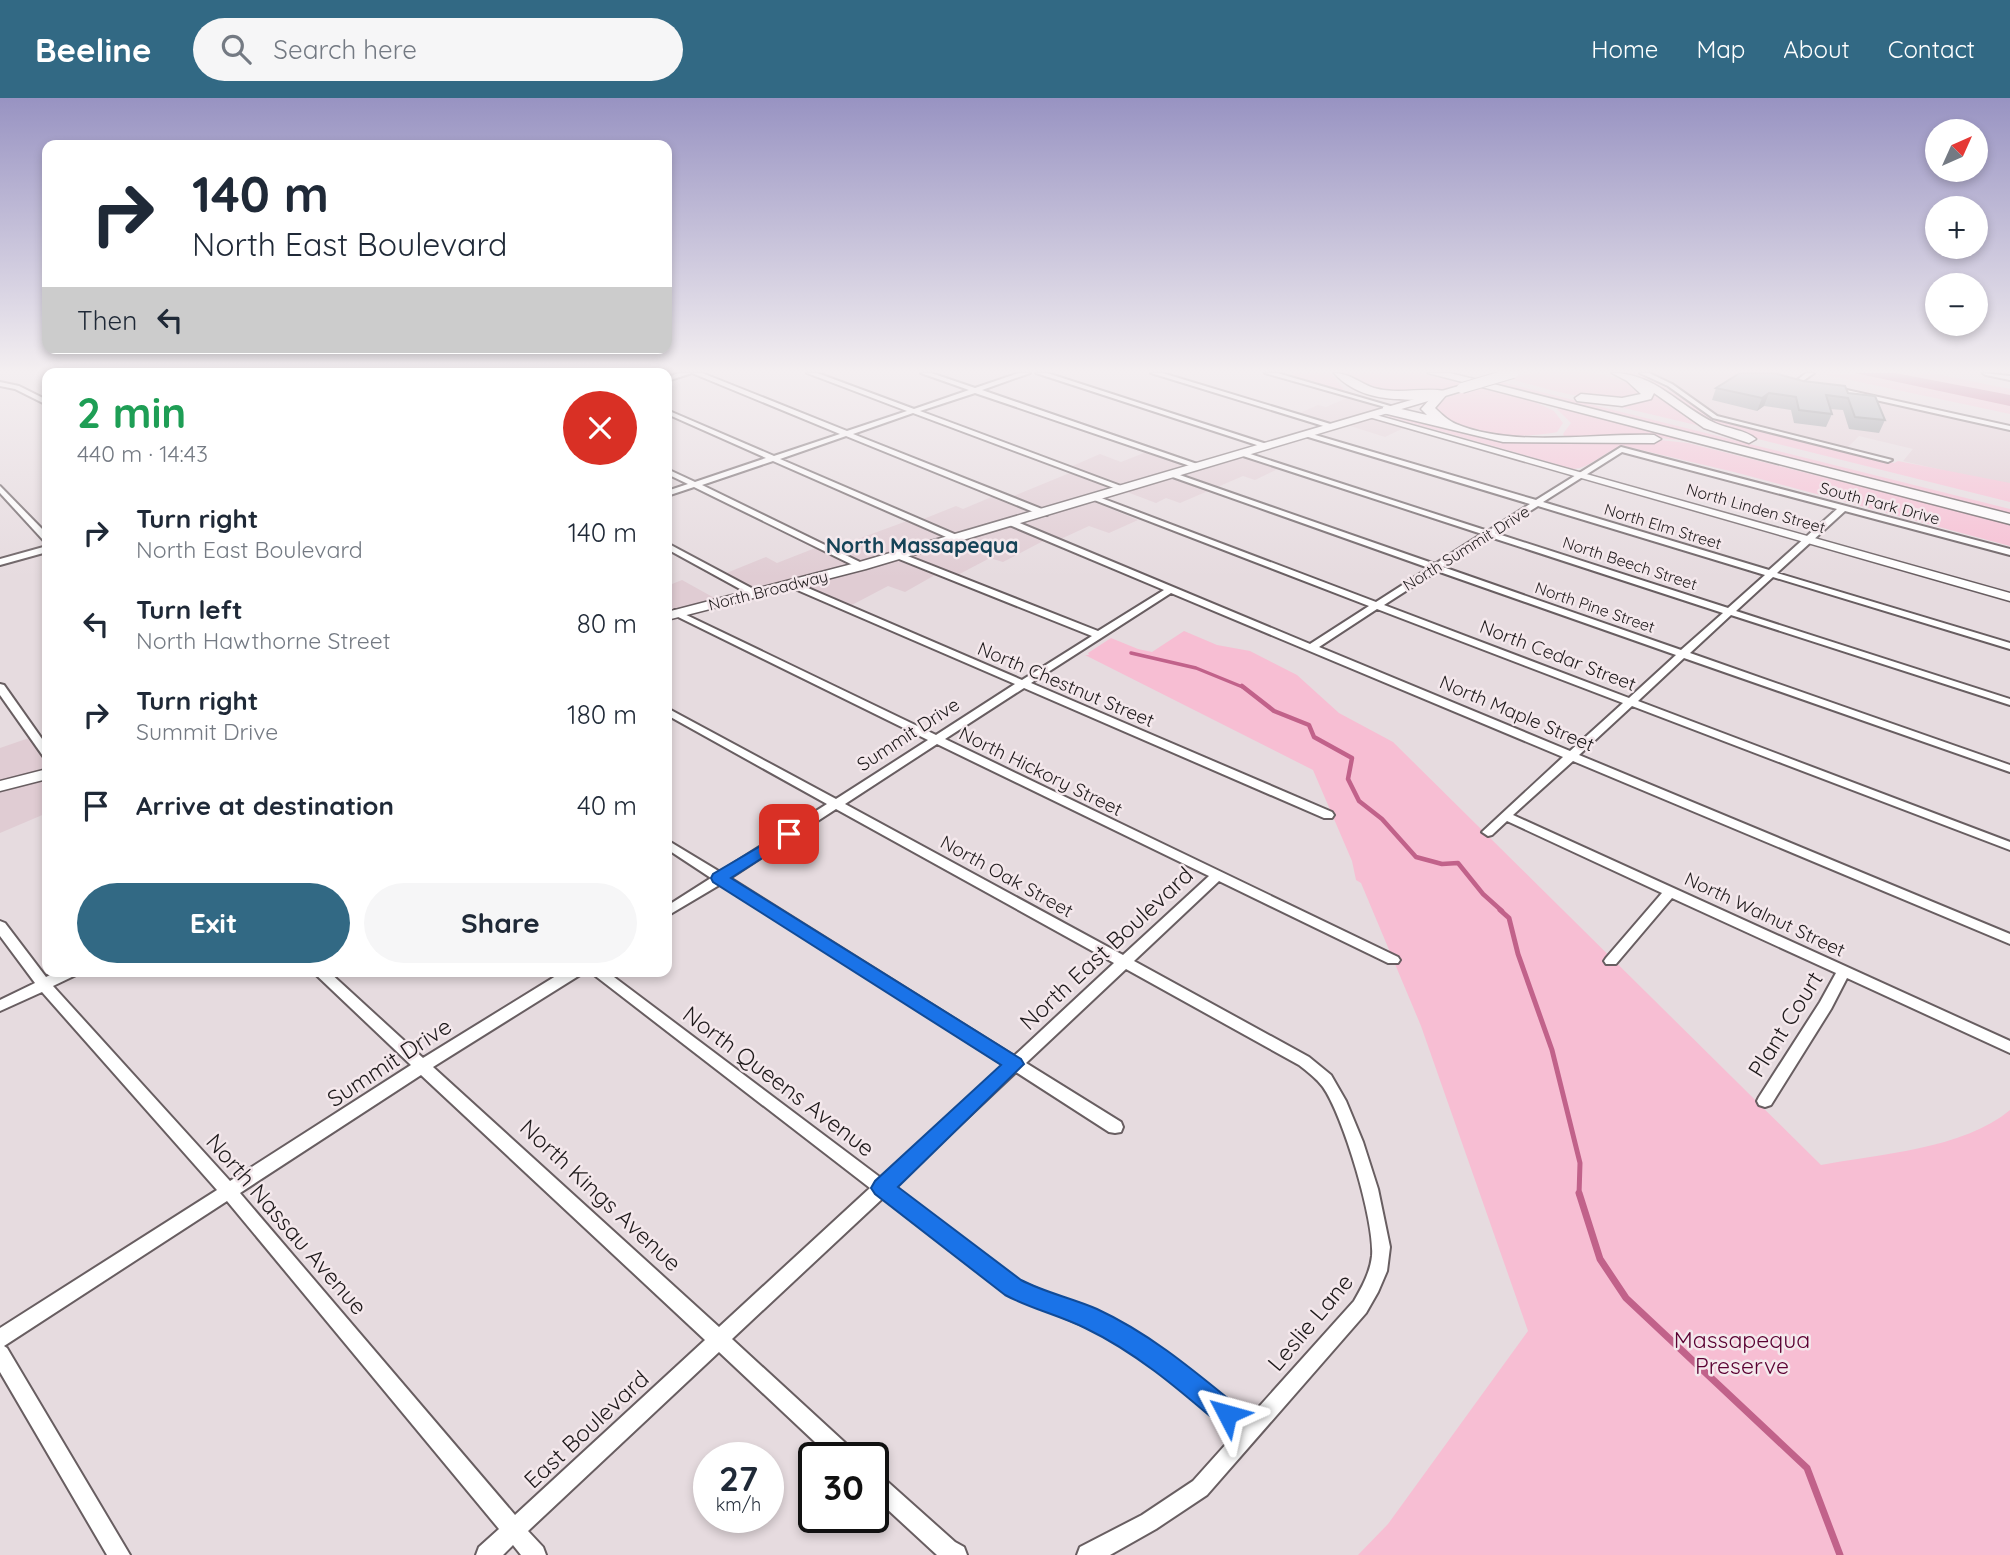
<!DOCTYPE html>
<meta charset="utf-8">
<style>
body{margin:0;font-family:Quicksand,sans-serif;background:#f6f6f7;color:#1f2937;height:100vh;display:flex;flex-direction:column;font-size:26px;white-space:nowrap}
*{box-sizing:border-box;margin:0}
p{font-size:23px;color:#747a83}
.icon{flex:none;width:38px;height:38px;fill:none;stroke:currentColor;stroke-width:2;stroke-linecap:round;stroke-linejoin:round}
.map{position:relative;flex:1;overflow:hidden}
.panel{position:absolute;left:42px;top:270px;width:630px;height:609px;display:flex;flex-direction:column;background:#fff;border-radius:14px;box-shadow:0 4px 10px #0003}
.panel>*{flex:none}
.banner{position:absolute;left:42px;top:42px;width:630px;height:214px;border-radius:14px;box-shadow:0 4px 10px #0003;background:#fff;color:#1f2937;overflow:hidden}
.needle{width:46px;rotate:45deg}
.tools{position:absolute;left:1925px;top:21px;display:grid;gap:14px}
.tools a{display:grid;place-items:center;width:63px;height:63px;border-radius:50%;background:#fff;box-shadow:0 4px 10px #0003;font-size:35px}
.speed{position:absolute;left:693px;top:1344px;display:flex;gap:14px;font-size:35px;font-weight:700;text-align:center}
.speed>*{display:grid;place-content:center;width:91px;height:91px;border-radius:50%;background:#fff;box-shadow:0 4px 10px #0003;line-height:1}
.speed small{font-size:18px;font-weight:400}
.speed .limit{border:4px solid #111;border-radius:10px;background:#fff;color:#111}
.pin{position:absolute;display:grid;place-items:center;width:60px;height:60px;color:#fff;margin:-30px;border-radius:14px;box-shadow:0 4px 10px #0006}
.me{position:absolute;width:77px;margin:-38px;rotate:309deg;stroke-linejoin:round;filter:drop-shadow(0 0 5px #0008)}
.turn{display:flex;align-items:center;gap:24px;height:147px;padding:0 35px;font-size:32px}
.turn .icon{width:91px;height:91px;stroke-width:2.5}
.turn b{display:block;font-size:49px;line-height:60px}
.then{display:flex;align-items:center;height:66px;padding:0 35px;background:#0003;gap:14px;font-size:26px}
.round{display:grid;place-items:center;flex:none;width:74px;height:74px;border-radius:37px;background:#f6f6f7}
.summary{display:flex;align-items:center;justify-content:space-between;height:119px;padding:0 35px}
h1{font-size:42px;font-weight:800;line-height:52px;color:#1e9e55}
.cta{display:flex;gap:14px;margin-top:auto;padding:14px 35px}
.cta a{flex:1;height:80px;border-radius:42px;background:#326984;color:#fff;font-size:28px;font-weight:800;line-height:80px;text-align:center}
.cta a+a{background:#f6f6f7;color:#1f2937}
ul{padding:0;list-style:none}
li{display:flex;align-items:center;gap:21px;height:91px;padding:0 35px}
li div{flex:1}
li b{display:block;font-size:26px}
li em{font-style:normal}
header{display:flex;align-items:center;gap:42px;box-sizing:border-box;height:98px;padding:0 35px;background:#326984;color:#fff}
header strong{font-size:33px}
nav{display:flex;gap:38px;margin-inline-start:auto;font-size:24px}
.search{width:490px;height:63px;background:#f6f6f7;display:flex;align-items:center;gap:18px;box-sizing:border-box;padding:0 24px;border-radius:38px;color:#747a83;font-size:26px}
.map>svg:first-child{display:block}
</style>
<header>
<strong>Beeline</strong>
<div class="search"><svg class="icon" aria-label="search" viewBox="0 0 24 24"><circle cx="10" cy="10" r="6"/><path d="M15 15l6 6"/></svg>Search here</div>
<nav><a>Home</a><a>Map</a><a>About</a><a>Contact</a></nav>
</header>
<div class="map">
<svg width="2010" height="1457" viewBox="0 0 2010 1457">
<rect width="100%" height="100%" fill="#e6dbdf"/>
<g fill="#e0ccd3">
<polygon points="1649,275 1754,275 2010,332 2010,388 1903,363 1913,351 1859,338 1847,350 1720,318 1672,284"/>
<polygon points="1347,300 1391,312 1378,318 1408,328 1385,339 1347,327 1339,330 1295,317 1318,307 1326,309"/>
<polygon points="1154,351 1206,369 1241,358 1278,371 1255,382 1243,378 1180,405 1166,400 1156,405 1127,394 1094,404 1138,422 1109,435 1089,428 1052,445 1045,442 1003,464 990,460 948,482 935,477 905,494 888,488 850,508 803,488 766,498 724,476 766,459 777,465 823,447 831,451 915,420 921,422 956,408 963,411 1001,395 1011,399 1077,372 1070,369 1100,356 1121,364"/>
<polygon points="682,482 727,507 667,523 667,488"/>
<polygon points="29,640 47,665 47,715 0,735 0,650"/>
</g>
<g fill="#f7bed3">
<polygon points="1294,275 1331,275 1344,292 1329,291 1286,279"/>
<path d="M1345 275H1422L1452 282 1535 304 1554 313 1563 325 1557 334C1530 340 1471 340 1447 324 1441 320 1436 312 1432 307L1440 301 1472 292C1449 286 1450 292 1429 293 1402 296 1365 296 1345 275Z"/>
<path d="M1490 275 1522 278 1532 275C1578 275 1606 268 1646 296 1612 315 1527 285 1490 275Z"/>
<polygon points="1623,275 1635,275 1651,281 1711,319 1894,365 1898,363 2010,385 2010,404 1750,339 1713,326 1646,283"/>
<polygon points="1931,275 2010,291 2010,316 1822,276"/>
<polygon points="1501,284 2010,411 2010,416 1493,286"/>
<polygon points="1651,290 1713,331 1603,305 1628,305 1652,298"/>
<polygon points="1560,310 1685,342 1687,343 1651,339 1561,341 1557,339 1564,338 1563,336 1571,325 1557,311"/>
<path d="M1394 315 1492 342 1526 345 1650 341 1688 345 2010 426V448L1734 374 1624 348C1605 352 1592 370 1573 371L1387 318Z"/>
<path d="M1184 533 1217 547 1250 553 1297 577 1339 615 1393 644 1821 1067C1879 1056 1964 1051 2010 1012V1457H1358L1388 1426 1528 1233 1421 928 1361 785 1356 782 1352 763 1313 672 1085 557H1089L1088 555 1111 540 1138 551 1152 554Z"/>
</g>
<polygon fill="#c1628a" points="1855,275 1895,275 2010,297 2010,308"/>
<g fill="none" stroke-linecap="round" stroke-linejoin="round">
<polyline stroke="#c1628a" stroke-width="3.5" points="1131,555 1196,570 1245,590"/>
<polyline stroke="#c1628a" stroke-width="4.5" points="1242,588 1274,613 1309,627 1314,639 1352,660 1348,681 1359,703 1382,721 1416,759 1442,766 1458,765 1483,796 1502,813"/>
<polyline stroke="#c1628a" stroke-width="5" points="1500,812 1509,820 1518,856 1552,952 1580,1065 1579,1097"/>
<polyline stroke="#c1628a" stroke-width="7" points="1579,1095 1600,1161 1626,1200 1807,1370 1840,1457"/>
<defs>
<g id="minor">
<polygon points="680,275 692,275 667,283 667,279"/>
<polygon points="692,275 702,275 847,333 907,313 807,275 817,275 914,311 969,292 921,275 931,275 975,290 1019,275 1030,275 982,292 1203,368 1196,370 975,295 920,313 1129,391 1122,393 913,315 853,336 1047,413 1047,417 1041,417 846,338 780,361 959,438 959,442 953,442 773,363 702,387 864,466 865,468 861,471 694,389 667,398 667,393 688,386 667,376 667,371 695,384 766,360 667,316 667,312 774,358 840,336"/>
<polygon points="1036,275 1047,275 1273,348 1266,350"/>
<polygon points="1151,275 1162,275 1337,328 1330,330"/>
<polygon points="1265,275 1277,275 1397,310 1392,311"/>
<polygon points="1640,275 1649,275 1672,286 1717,318 1892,362 1888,364 1713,320 1668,288"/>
<polygon points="1806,275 1814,275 1800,285 1796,285 1796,283"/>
<polygon points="1983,275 2010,278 2010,282 1986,277"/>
<polygon points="0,284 19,288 47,302 47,307 15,291 0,288"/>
<polygon points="1833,289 2010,328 2010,332 1831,292 1830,291"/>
<path d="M1305 334 1536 402 1621 349 2010 451V457L1845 413 1777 475 2010 545V551L1773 479 1736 513 2010 601V607L1731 517 1690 555 2010 667V674L1684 560 1638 603 2010 744V752L1632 608 1579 657 2010 836V846L1573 663 1513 717 2010 943V955L1847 880 1831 911 1771 1007 1765 1009 1759 1007 1757 1003 1759 999 1820 904 1836 875 1672 800 1616 866H1606L1604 863 1606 860 1662 795 1507 723 1492 737 1488 738 1482 734 1563 659 1171 495 1031 585 1332 714 1334 717 1332 720H1324L1024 590 945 641 1398 859 1400 862 1398 865H1388L1219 783 1134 863 1309 959 1331 977 1346 1003 1363 1044 1378 1091 1390 1149 1387 1173 1378 1194 1366 1215 1207 1397 1156 1431 1110 1457H1077L1080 1449 1142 1417 1193 1383 1236 1335 1167 1278 1135 1255 1091 1231 1007 1195 883 1100 732 1241 854 1353 857 1360H832L719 1254 528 1433 543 1449 546 1457H521L513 1447 503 1457H476L479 1449 499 1431 227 1103 4 1248 7 1250 130 1457H107L0 1274V1230L217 1092 42 894 0 913V902L35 885 0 838V823L5 825 46 879 58 873H78L76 877 53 888 230 1083 411 967 312 873H328L423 960 564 873H582L580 877 433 969 719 1229 870 1090 589 873H606L881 1080 1004 967 721 786 667 818V808L711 780 667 751V742L720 774 827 706 667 617V610L836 701 928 642 670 515 675 512 678 513 936 637 1015 586 788 488V484H794L1022 582 1092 538 894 459V455H900L1098 533 1164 492 1007 426 1006 424 1010 421 1310 546 1369 508 1089 400 1096 398 1376 504 1429 470 1167 377 1174 375 1435 466 1482 436 1237 356 1244 354 1488 433 1530 406 1305 338ZM1622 354 1837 411 1769 472 1543 404ZM1538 408 1765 477 1728 510 1495 435ZM1490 439 1723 515 1681 552 1443 469ZM1437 473 1676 557 1629 600 1384 507ZM1377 511 1623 605 1570 653 1319 549ZM937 646 1209 778 1123 857 845 706ZM836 711 1114 865 1014 958 730 780ZM1126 871 1299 967C1307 973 1316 980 1323 989 1343 1017 1375 1124 1372 1158 1370 1175 1362 1189 1354 1203L1249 1320 1180 1265 1148 1243 1104 1219 1019 1183 894 1089 1016 974 1109 1034 1115 1035 1121 1034 1123 1029 1121 1024 1026 965ZM421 977 705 1242 515 1417 240 1095Z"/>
<polygon points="0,388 47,436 47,444 44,443 0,395"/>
<polygon points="667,445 757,493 759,495 754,498 751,497 667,451"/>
<polygon points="47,448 47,454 0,467 0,461"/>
<polygon points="0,586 4,587 47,648 47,659 43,658 0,597"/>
<polygon points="873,1374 880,1377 955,1444 964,1449 967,1457 937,1457 873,1398"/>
</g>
<polygon id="tertiary" points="1369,315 2010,495 2010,503 1369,319"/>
<g id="secondary">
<polygon points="1462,287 1465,288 1465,292 866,471 667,522 667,514 856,465"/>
<polygon points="47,671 47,681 0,693 0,683"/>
</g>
<g id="motorway">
<path d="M1334 275C1350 275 1359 285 1374 290 1398 297 1422 289 1445 293L1447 296 1435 310C1441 316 1449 323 1456 326 1513 350 1593 335 1654 337L1661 341 1654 345 1503 344 1383 315V309L1388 308 1427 317 1421 311 1430 301C1396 303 1358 302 1334 275Z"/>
<polygon points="1428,275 1450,275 2010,416 2010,426"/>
<path d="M1612 275C1656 275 1678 308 1715 325 1728 331 1746 332 1756 341L1749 345 1704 330 1654 295 1651 301 1622 308 1577 303 1575 300 1581 296 1622 300 1641 296 1627 283Z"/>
</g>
</defs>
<use href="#minor" stroke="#685e61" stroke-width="4"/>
<use href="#tertiary" stroke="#685e61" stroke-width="3"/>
<use href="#secondary" stroke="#685e61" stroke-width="3"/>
<use href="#motorway" stroke="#685e61" stroke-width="3"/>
<use href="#minor" fill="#fff" fill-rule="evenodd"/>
<use href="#tertiary" fill="#fff" fill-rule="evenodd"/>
<use href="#secondary" fill="#fff" fill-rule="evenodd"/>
<use href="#motorway" fill="#fff" fill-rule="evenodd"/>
<defs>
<polyline id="secondary-bridge" points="1462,290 1513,275"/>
</defs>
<use href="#secondary-bridge" stroke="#685e61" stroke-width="12" stroke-linecap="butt"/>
<use href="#secondary-bridge" stroke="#fff" stroke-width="10"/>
</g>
<polygon fill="#8a9296" points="1716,290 1848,295 1885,322 1879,335 1849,331 1843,312 1830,311 1832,316 1826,329 1794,325 1791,312 1764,308 1757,313 1712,302"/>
<polygon fill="#70777a" points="1769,295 1764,308 1757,313 1762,300"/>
<polygon fill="#a0aaaf" stroke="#70777a" stroke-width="2" points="1740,275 1774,275 1803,283 1845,288 1848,295 1875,298 1885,322 1855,319 1848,300 1826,297 1832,316 1799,312 1796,299 1769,295 1762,300 1716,290"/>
<linearGradient id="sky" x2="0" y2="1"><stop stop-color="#9893c2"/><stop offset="0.57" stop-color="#f4eff1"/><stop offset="1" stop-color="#f4eff1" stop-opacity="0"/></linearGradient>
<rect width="2010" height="479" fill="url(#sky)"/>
<path fill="#1a73e8" stroke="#114b97" stroke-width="2" d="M789 731 795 732 797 736 795 739 731 780 1021 961 1024 966 898 1089 1021 1182C1046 1195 1072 1200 1097 1211 1149 1235 1192 1271 1236 1307L1240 1316 1236 1325 1227 1328 1218 1325C1176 1289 1135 1254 1085 1230 1059 1217 1031 1211 1005 1197L875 1096 871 1090 875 1083 1001 967 713 784 711 780 713 776Z"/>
<g text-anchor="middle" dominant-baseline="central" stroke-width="5" stroke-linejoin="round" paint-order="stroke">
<g font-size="16" fill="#1e1a1b" stroke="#f4e8ec">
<text transform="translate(1880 405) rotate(15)">South Park Drive</text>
<text transform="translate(1756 410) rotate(16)">North Linden Street</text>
<text transform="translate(1663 428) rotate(17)">North Elm Street</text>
<text transform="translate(1466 450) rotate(-32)">North Summit Drive</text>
<text transform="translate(1630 465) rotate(18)">North Beech Street</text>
<text transform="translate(768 492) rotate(-14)">North Broadway</text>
<text transform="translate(1595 509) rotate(19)">North Pine Street</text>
</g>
<g font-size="19" fill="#1e1a1b" stroke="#f4e8ec">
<text transform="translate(1558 557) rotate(21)">North Cedar Street</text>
<text transform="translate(1066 586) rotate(23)">North Chestnut Street</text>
<text transform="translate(1517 615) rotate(23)">North Maple Street</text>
<text transform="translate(908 636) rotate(-33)">Summit Drive</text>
<text transform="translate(1041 673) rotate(26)">North Hickory Street</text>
<text transform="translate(1007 778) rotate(29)">North Oak Street</text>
<text transform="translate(1765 816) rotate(25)">North Walnut Street</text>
</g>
<g font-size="21" font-weight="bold" fill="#154357" stroke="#f4e8ec">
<text x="922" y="447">North Massapequa</text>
</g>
<g font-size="23" fill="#1e1a1b" stroke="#f4e8ec">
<text transform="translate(1106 850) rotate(-43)">North East Boulevard</text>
<text transform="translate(1785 926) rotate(-58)">Plant Court</text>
<text transform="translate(389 964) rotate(-33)">Summit Drive</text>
<text transform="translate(779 983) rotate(37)">North Queens Avenue</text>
<text transform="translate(601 1097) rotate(43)">North Kings Avenue</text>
<text transform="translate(287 1126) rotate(49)">North Nassau Avenue</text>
<text transform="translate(1310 1224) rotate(-50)">Leslie Lane</text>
<text transform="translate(586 1331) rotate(-43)">East Boulevard</text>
</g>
<g font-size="23" fill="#5a0032" stroke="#f4e8ec">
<text x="1742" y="1241">Massapequa<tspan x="1742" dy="26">Preserve</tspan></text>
</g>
</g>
</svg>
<div class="tools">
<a><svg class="needle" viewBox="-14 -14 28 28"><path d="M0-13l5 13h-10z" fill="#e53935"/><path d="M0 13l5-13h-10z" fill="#747a83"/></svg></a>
<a>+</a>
<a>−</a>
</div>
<div class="speed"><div>27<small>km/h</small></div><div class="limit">30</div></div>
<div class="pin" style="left:789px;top:736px;background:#d93025"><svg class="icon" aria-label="arrive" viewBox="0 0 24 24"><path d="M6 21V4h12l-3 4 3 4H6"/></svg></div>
<svg class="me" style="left:1227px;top:1316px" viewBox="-20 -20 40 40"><path d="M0-17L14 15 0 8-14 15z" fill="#1a73e8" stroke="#fff" stroke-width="4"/></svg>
<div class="banner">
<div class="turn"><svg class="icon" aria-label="right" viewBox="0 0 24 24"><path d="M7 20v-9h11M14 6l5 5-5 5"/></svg><div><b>140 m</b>North East Boulevard</div></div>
<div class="then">Then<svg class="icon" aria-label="left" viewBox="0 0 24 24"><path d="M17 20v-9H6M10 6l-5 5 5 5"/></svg></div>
</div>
<section class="panel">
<div class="summary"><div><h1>2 min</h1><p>440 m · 14:43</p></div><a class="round" style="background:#d93025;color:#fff"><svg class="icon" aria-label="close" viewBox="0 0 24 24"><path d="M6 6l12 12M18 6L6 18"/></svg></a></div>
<ul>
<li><svg class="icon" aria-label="right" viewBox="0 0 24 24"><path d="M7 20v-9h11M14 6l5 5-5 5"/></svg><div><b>Turn right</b><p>North East Boulevard</p></div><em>140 m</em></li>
<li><svg class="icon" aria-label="left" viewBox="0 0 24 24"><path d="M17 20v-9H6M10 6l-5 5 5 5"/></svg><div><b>Turn left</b><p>North Hawthorne Street</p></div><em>80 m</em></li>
<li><svg class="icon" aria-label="right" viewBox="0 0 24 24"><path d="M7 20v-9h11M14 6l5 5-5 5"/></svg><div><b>Turn right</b><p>Summit Drive</p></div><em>180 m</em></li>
<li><svg class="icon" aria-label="arrive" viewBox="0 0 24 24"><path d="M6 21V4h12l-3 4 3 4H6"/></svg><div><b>Arrive at destination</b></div><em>40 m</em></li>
</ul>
<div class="cta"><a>Exit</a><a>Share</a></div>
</section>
</div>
